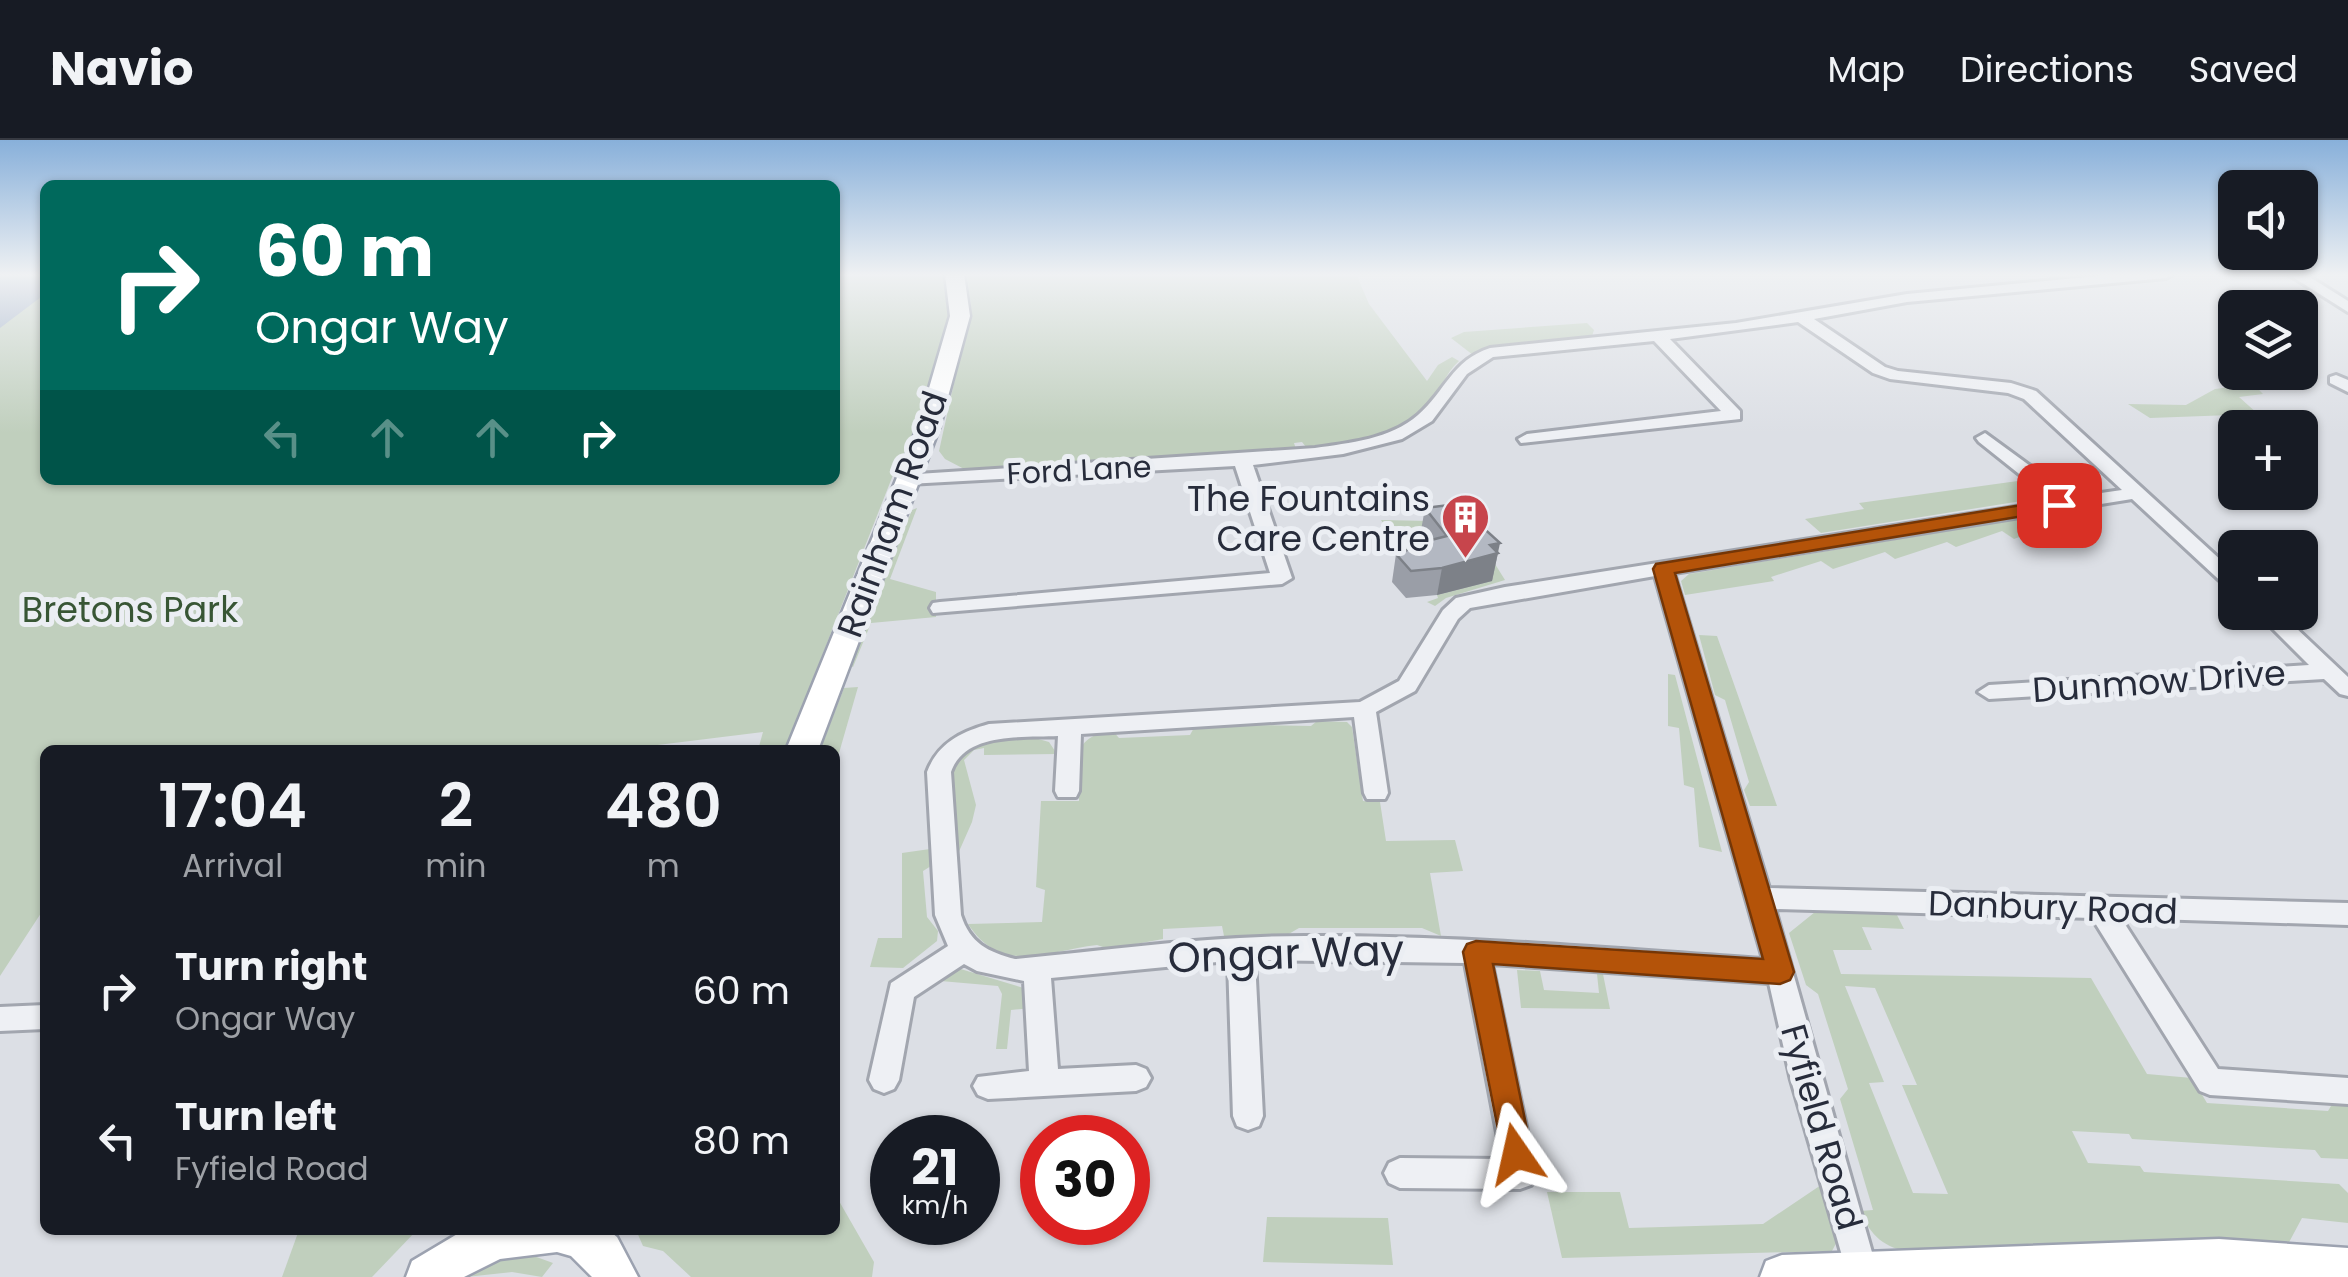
<!DOCTYPE html>
<meta charset="utf-8">
<style>
body{margin:0;font-family:Poppins,sans-serif;background:#242831;color:#f1f3f6;height:100vh;display:flex;flex-direction:column;font-size:38px;white-space:nowrap}
*{box-sizing:border-box;margin:0}
p{font-size:32px;color:#9ea1a6}
.icon{flex:none;width:55px;height:55px;fill:none;stroke:currentColor;stroke-width:2;stroke-linecap:round;stroke-linejoin:round}
.map{position:relative;flex:1;overflow:hidden}
.panel{position:absolute;left:40px;top:605px;width:800px;height:490px;display:flex;flex-direction:column;background:#171b24;border-radius:15px;box-shadow:0 2px 8px #0004}
.panel>*{flex:none}
.top-card{position:absolute;left:40px;top:40px;width:800px;height:305px;border-radius:15px;box-shadow:0 2px 8px #0004;background:#00695c;color:#fff;overflow:hidden}
.controls{position:absolute;left:2218px;top:30px;display:grid;gap:20px}
.controls a{display:grid;place-items:center;width:100px;height:100px;border-radius:15px;background:#171b24;box-shadow:0 2px 8px #0004;font-size:50px}
.speed{position:absolute;left:870px;top:975px;display:flex;gap:20px;font-size:50px;font-weight:700;text-align:center}
.speed>*{display:grid;place-content:center;width:130px;height:130px;border-radius:50%;background:#171b24;box-shadow:0 2px 8px #0004;line-height:1}
.speed small{font-size:25px;font-weight:400}
.speed .limit{border:15px solid #d22;background:#fff;color:#111}
.pin{position:absolute;display:grid;place-items:center;width:85px;height:85px;color:#fff;margin:-42px;border-radius:20px;box-shadow:0 5px 15px #0006}
.me{position:absolute;width:110px;margin:-55px;rotate:349deg;stroke-linejoin:round;filter:drop-shadow(0 0 8px #0008)}
.turn{display:flex;align-items:center;gap:35px;height:210px;padding:0 50px;font-size:45px}
.turn .icon{width:130px;height:130px;stroke-width:2.5}
.turn b{display:block;font-size:70px;line-height:85px}
.lanes{display:flex;align-items:center;height:95px;padding:0 50px;background:#0003;justify-content:center;gap:50px;direction:ltr}
.lanes .off{opacity:.35}
.eta{display:flex;justify-content:space-evenly;align-items:center;height:170px;text-align:center}
.eta b{font-size:60px;font-weight:600;line-height:70px}
ul{padding:0;list-style:none}
li{display:flex;align-items:center;gap:30px;height:150px;padding:0 50px}
li div{flex:1}
li b{display:block;font-size:38px}
li em{font-style:normal}
header{display:flex;align-items:center;gap:60px;box-sizing:border-box;height:140px;padding:0 50px;background:#171b24;border-bottom:2px solid #363941}
header strong{font-size:48px}
nav{display:flex;gap:55px;margin-inline-start:auto;font-size:35px}
.map>svg:first-child{display:block}
</style>
<header>
<strong>Navio</strong>
<nav><a>Map</a><a>Directions</a><a>Saved</a></nav>
</header>
<div class="map">
<svg width="2348" height="1137" viewBox="0 0 2348 1137">
<rect width="100%" height="100%" fill="#dcdfe5"/>
<g fill="#c0cfbd" fill-rule="evenodd">
<polygon points="0,134 45,134 45,340 835,340 835,134 946,134 951,174 911,305 893,335 785,610 758,610 763,592 617,610 45,610 45,767 0,836"/>
<path d="M967 134H1356L1369 164 1427 241 1438 225 1452 217 1459 221C1444 234 1440 253 1427 268 1400 300 1344 302 1306 307L1302 302 1294 303 1296 309 966 330 945 319 939 311 971 166Z"/>
<polygon points="1587,183 1594,190 1591,199 1473,215 1451,198 1464,192"/>
<polygon points="2243,233 2263,254 2239,257 2258,274 2150,278 2128,264 2186,265 2215,249 2238,246"/>
<polygon points="2032,339 2053,356 1821,393 1805,379 1864,369 1859,363"/>
<polygon points="917,368 890,439 936,452 936,477 871,483 853,527 848,525 912,370"/>
<polygon points="2062,372 2070,379 2014,399 2002,391 1956,407 1947,402 1895,419 1885,412 1833,429 1821,421 1771,437 1774,441 1685,455 1681,441 1689,434"/>
<polygon points="1381,380 1478,382 1490,405 1485,408 1505,440 1446,458 1435,466 1427,462 1438,458 1437,455 1491,441 1429,405 1414,431"/>
<polygon points="1699,495 1717,496 1777,666 1750,666 1744,650 1749,642 1725,560 1715,555"/>
<polygon points="1668,534 1675,535 1722,712 1699,707 1694,648 1684,645 1679,588 1668,586"/>
<polygon points="858,547 835,627 835,610 820,610 844,548"/>
<path d="M1317 581 1347 582 1352 587 1363 661 1380 662 1386 701 1455 700 1463 731 1430 733 1441 796 1422 788H1299L1287 795 1224 796 1222 786 1163 789V799L1109 809 1097 805C1046 811 1002 836 968 784L1042 782 1045 750 1036 747 1041 661H1079C1079 623 1067 599 1112 590L1119 598 1190 595 1196 584 1311 586Z"/>
<path d="M1028 596 1049 602 1057 614 984 615V608L974 610 964 620 976 665 972 682 957 716 952 630C965 601 1000 598 1028 596Z"/>
<polygon points="930,709 931,726 923,731 927,777 938,791 937,801 903,828 870,827 878,798 902,798 902,713"/>
<path d="M1815 772 1897 775 1904 789 1862 787 1872 810H1833L1841 834 2091 838 2147 934 2192 938 2207 963 2328 971 2334 961 2348 962V1019L2321 1018 2315 1010 2132 999 2129 994 2072 991 2088 1023 2140 1026 2144 1032 2339 1044 2348 1053V1083L2302 1078 2287 1106 1911 1112C1884 1108 1871 1096 1860 1071L1873 1070 1840 959 1848 949 1818 854 1806 845 1789 793ZM1845 846 1875 848 1917 945H1902L1948 1054 1913 1053 1869 943 1884 942Z"/>
<polygon points="954,827 1027,849 1033,868 1011,870 1007,909 996,909 1002,854 998,846 929,840"/>
<polygon points="1517,830 1540,831 1544,850 1599,853 1597,834 1603,834 1610,869 1521,868"/>
<polygon points="1821,1045 1834,1091 1842,1092 1832,1111 1562,1118 1547,1052 1620,1052 1629,1088 1763,1084"/>
<polygon points="835,1054 874,1122 872,1137 691,1137 663,1111 643,1106 636,1090 835,1090"/>
<polygon points="1267,1077 1388,1078 1393,1125 1263,1122"/>
<polygon points="299,1090 417,1090 372,1137 282,1137"/>
<polygon points="531,1115 553,1123 542,1137 512,1132 466,1137 504,1118"/>
</g>
<polygon fill="#98a9c4" points="0,134 45,134 45,154 0,188"/>
<g fill="none" stroke-linecap="round" stroke-linejoin="round">
<defs>
<g id="minor">
<path d="M2118 134H2173L2166 138 1907 162 1814 179 1885 227 1898 231 2011 243 2036 251 2235 433V450L2228 448 2132 359 1674 433 1769 748 2348 763V785L2121 778 2218 929 2348 938V964L2210 955 2200 951 2092 778 1775 769 1879 1137H1849L1847 1133 1791 940 1769 843 1492 824 1536 1034 1531 1045 1520 1049 1400 1048 1389 1043 1384 1033 1389 1023 1400 1018 1502 1019 1465 823 1255 820 1263 976 1259 986 1248 990 1237 986 1233 976 1228 821 1051 838 1058 929 1136 925 1146 929 1151 938 1146 947 1136 951 988 959 978 955 973 946 978 937 1029 931 1024 841 977 831 964 824 914 857 899 940 894 949 884 953 874 949 869 940 891 843 948 806 935 775 927 632C938 603 961 592 989 584L1360 562 1399 541 1443 470 1456 458 1505 447 2053 361 1979 302 1976 298 1985 293 2073 357 2122 350 2024 259 2008 253 1890 239 1873 233 1798 182 1670 199 1740 271V279L1521 303 1518 299 1527 294 1721 271 1654 201 1493 217 1467 234 1432 281 1402 299 1343 314 1253 325 1292 438 1282 444 933 473 930 468 933 463 940 462 1270 433 1235 326 908 344 899 339 902 335 1315 308C1349 303 1391 299 1418 275 1445 252 1452 220 1490 208L1736 183 1907 154ZM1655 436 1763 819C1610 809 1457 795 1305 796 1208 796 1111 810 1015 819 988 812 970 803 961 775L951 632C965 591 1024 598 1058 596L1055 651 1058 657H1076L1079 651 1081 594 1354 577 1364 653 1367 659H1385L1388 653 1376 572 1415 551 1458 479 1470 468Z"/>
<polygon points="2288,134 2305,134 2348,161 2348,172"/>
<polygon points="2336,235 2348,240 2348,252 2330,243 2330,237"/>
<polygon points="2256,472 2279,472 2348,537 2348,556 2340,554 2324,539 1989,559 1978,552 1989,545 2309,525"/>
<polygon points="45,865 45,889 0,891 0,867"/>
</g>
<g id="major">
<polygon points="945,134 964,134 970,176 940,286 818,610 786,610 918,286 950,176"/>
<polygon points="464,1090 608,1090 617,1097 638,1137 592,1137 571,1116 557,1112 500,1119 464,1137 406,1137 412,1121"/>
<polygon points="2219,1099 2348,1108 2348,1137 1760,1137 1766,1121 1782,1115"/>
</g>
</defs>
<use href="#minor" stroke="#a2a6af" stroke-width="6"/>
<use href="#major" stroke="#9ca2b0" stroke-width="5"/>
<use href="#minor" fill="#eef0f4" fill-rule="evenodd"/>
<use href="#major" fill="#fff" fill-rule="evenodd"/>
</g>
<polygon fill="#9a9ea7" points="1425,368 1498,413 1492,441 1437,455 1406,458 1392,442 1396,414 1418,406 1419,403 1425,402 1420,396"/>
<polygon fill="#7d8188" points="1500,403 1492,441 1437,455 1442,428 1490,405"/>
<polygon fill="#b3b8c2" stroke="#7d8188" stroke-width="2.5" points="1457,364 1500,403 1490,405 1498,413 1442,428 1411,431 1396,414 1421,405 1419,403 1447,396 1425,368"/>
<linearGradient id="sky" x2="0" y2="1"><stop stop-color="#88b0da"/><stop offset="0.46" stop-color="#eff1f3"/><stop offset="1" stop-color="#eff1f3" stop-opacity="0"/></linearGradient>
<rect width="2348" height="293" fill="url(#sky)"/>
<polygon fill="#b45309" stroke="#753606" stroke-width="2.5" points="2059,359 2068,365 2066,369 1675,433 1794,832 1790,840 1780,844 1493,824 1532,1014 1528,1025 1516,1029 1505,1025 1463,812 1467,804 1476,801 1763,819 1653,429 1656,424"/>
<defs>
<symbol id="building-pin" viewBox="-11 -11 22 30"><path d="M0 17L-7.5 6A9.5 9.5 0 1 1 7.5 6Z" fill="#c7454c" stroke="#ebeef3"/><path d="M-4-6H4V6H1V3H-1V6H-4ZM-2.5-4.3h1.7v1.8h-1.7ZM.8-4.3h1.7v1.8H.8ZM-2.5-1h1.7V.8h-1.7ZM.8-1h1.7V.8H.8Z" fill="#fff"/></symbol>
</defs>
<g fill-rule="evenodd">
<use href="#building-pin" x="1438" y="350" width="55" height="75"/>
</g>
<g text-anchor="middle" dominant-baseline="central" stroke-width="10" stroke-linejoin="round" paint-order="stroke">
<g font-size="30" fill="#272c3b" stroke="#ebeef3">
<text transform="translate(1079 330) rotate(-3)">Ford Lane</text>
</g>
<g font-size="35" fill="#272c3b" stroke="#ebeef3" text-anchor="end">
<text x="1430" y="358">The Fountains<tspan x="1430" dy="40">Care Centre</tspan></text>
</g>
<g font-size="35" fill="#272c3b" stroke="#ebeef3">
<text transform="translate(892 374) rotate(-70)">Rainham Road</text>
<text transform="translate(2159 541) rotate(-4)">Dunmow Drive</text>
<text transform="translate(2053 767) rotate(2)">Danbury Road</text>
<text transform="translate(1822 987) rotate(74)">Fyfield Road</text>
</g>
<g font-size="35" fill="#385635" stroke="#ebeef3">
<text x="130" y="469">Bretons Park</text>
</g>
<g font-size="42" fill="#272c3b" stroke="#ebeef3">
<text transform="translate(1286 814) rotate(-2)">Ongar Way</text>
</g>
</g>
</svg>
<div class="controls">
<a><svg class="icon" aria-label="sound" viewBox="0 0 24 24"><path d="M4 9h4l5-4v14l-5-4H4zM17 9q2 3 0 6"/></svg></a>
<a><svg class="icon" aria-label="layers" viewBox="0 0 24 24"><path d="M12 4l9 5-9 5-9-5zM3 14l9 5 9-5"/></svg></a>
<a>+</a>
<a>−</a>
</div>
<div class="speed"><div>21<small>km/h</small></div><div class="limit">30</div></div>
<div class="pin" style="left:2059px;top:365px;background:#d93025"><svg class="icon" aria-label="arrive" viewBox="0 0 24 24"><path d="M6 21V4h12l-3 4 3 4H6"/></svg></div>
<svg class="me" style="left:1516px;top:1014px" viewBox="-20 -20 40 40"><path d="M0-17L14 15 0 8-14 15z" fill="#b45309" stroke="#fff" stroke-width="4"/></svg>
<div class="top-card">
<div class="turn"><svg class="icon" aria-label="right" viewBox="0 0 24 24"><path d="M7 20v-9h11M14 6l5 5-5 5"/></svg><div><b>60 m</b>Ongar Way</div></div>
<div class="lanes"><svg class="icon off" aria-label="left" viewBox="0 0 24 24"><path d="M17 20v-9H6M10 6l-5 5 5 5"/></svg><svg class="icon off" aria-label="ahead" viewBox="0 0 24 24"><path d="M12 20V5M6 11l6-6 6 6"/></svg><svg class="icon off" aria-label="ahead" viewBox="0 0 24 24"><path d="M12 20V5M6 11l6-6 6 6"/></svg><svg class="icon" aria-label="right" viewBox="0 0 24 24"><path d="M7 20v-9h11M14 6l5 5-5 5"/></svg></div>
</div>
<section class="panel">
<div class="eta">
<div><b>17:04</b><p>Arrival</p></div>
<div><b>2</b><p>min</p></div>
<div><b>480</b><p>m</p></div>
</div>
<ul>
<li><svg class="icon" aria-label="right" viewBox="0 0 24 24"><path d="M7 20v-9h11M14 6l5 5-5 5"/></svg><div><b>Turn right</b><p>Ongar Way</p></div><em>60 m</em></li>
<li><svg class="icon" aria-label="left" viewBox="0 0 24 24"><path d="M17 20v-9H6M10 6l-5 5 5 5"/></svg><div><b>Turn left</b><p>Fyfield Road</p></div><em>80 m</em></li>
</ul>
</section>
</div>
